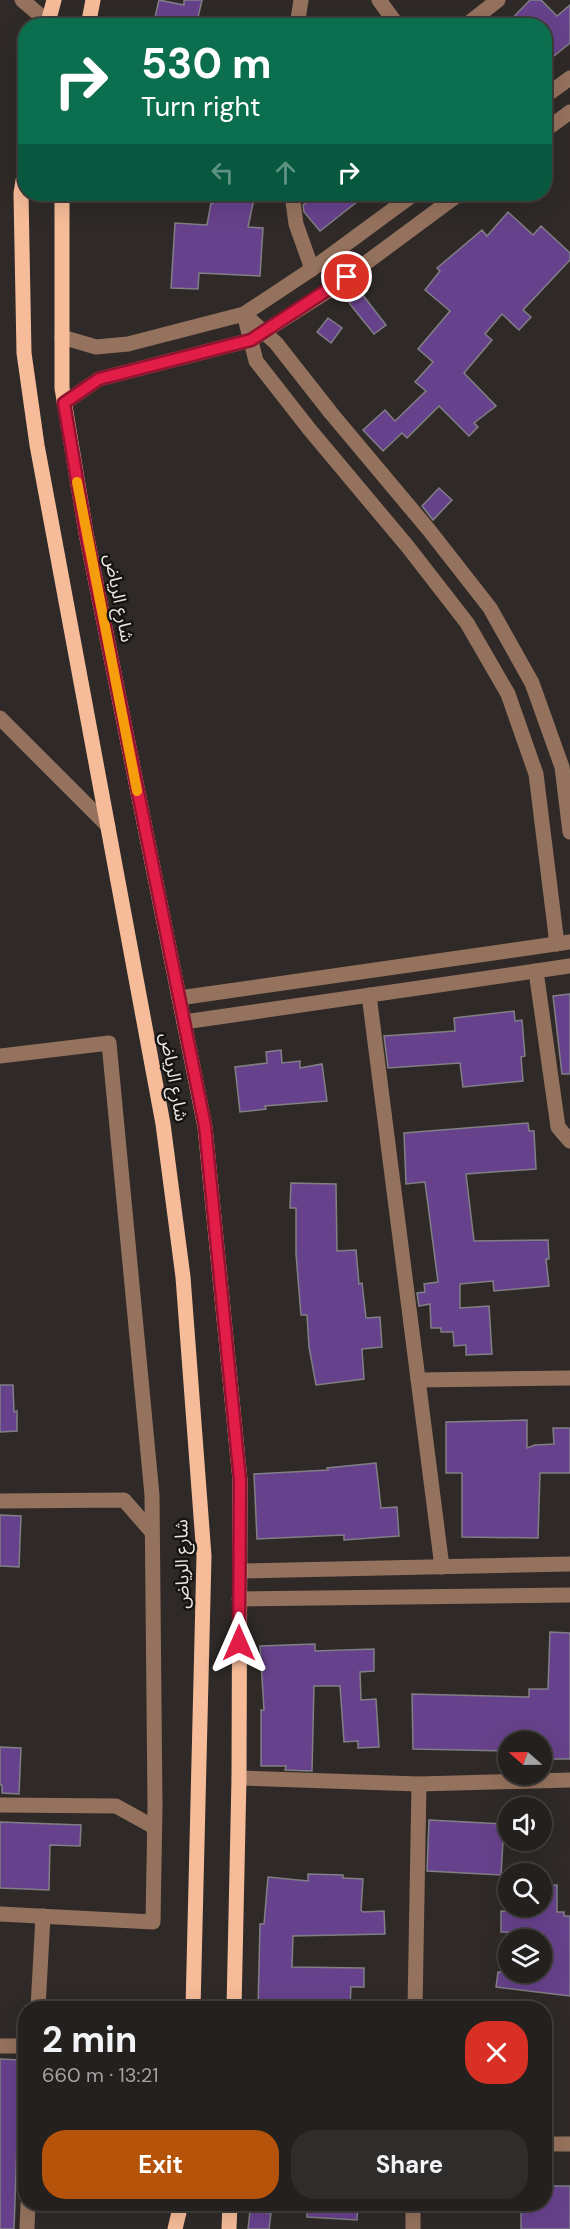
<!DOCTYPE html>
<meta charset="utf-8">
<style>
body{margin:0;font-family:"DM Sans","Noto Sans Arabic",sans-serif;background:#2f2d2b;color:#f1f3f6;height:100vh;display:flex;flex-direction:column;font-size:22px;white-space:nowrap}
*{box-sizing:border-box;margin:0}
p{font-size:20px;color:#a3a3a4}
.icon{flex:none;width:33px;height:33px;fill:none;stroke:currentColor;stroke-width:2;stroke-linecap:round;stroke-linejoin:round}
.map{position:relative;flex:1;overflow:hidden}
.details{position:absolute;left:18px;top:2001px;width:534px;height:210px;display:flex;flex-direction:column;background:#23201e;border-radius:24px;box-shadow:0 6px 24px #0002,0 0 0 2px #403e3c}
.details>*{flex:none}
.banner{position:absolute;left:18px;top:18px;width:534px;height:183px;border-radius:24px;box-shadow:0 6px 24px #0002,0 0 0 2px #403e3c;background:#0b6e4f;color:#fff;overflow:hidden}
.needle{width:39px;rotate:290deg}
.controls{position:absolute;left:498px;top:1731px;display:grid;gap:12px}
.controls a{display:grid;place-items:center;width:54px;height:54px;border-radius:50%;background:#23201e;box-shadow:0 6px 24px #0002,0 0 0 2px #403e3c;font-size:30px}
.pin{position:absolute;display:grid;place-items:center;width:51px;height:51px;color:#fff;margin:-26px;border:3px solid #fff;border-radius:50%;box-shadow:0 2px 6px #0007}
.me{position:absolute;width:66px;margin:-33px;rotate:0deg;stroke-linejoin:round;filter:drop-shadow(0 0 4px #0008)}
.turn{display:flex;align-items:center;gap:21px;height:126px;padding:0 24px;font-size:27px}
.turn .icon{width:78px;height:78px;stroke-width:2.5}
.turn b{display:block;font-size:42px;line-height:51px}
.lanes{display:flex;align-items:center;height:57px;padding:0 24px;background:#0003;justify-content:center;gap:30px;direction:ltr}
.lanes .off{opacity:.35}
.round{display:grid;place-items:center;flex:none;width:63px;height:63px;border-radius:24px;background:#2f2d2b}
.summary{display:flex;align-items:center;justify-content:space-between;height:102px;padding:0 24px}
h1{font-size:36px;font-weight:700;line-height:45px}
.cta{display:flex;gap:12px;margin-top:auto;padding:12px 24px}
.cta a{flex:1;height:69px;border-radius:24px;background:#b45309;color:#fff;font-size:24px;font-weight:700;line-height:69px;text-align:center}
.cta a+a{background:#2f2d2b;color:#f1f3f6}
.map>svg:first-child{display:block}
</style>
<div class="map">
<svg width="570" height="2229" viewBox="0 0 570 2229">
<rect width="100%" height="100%" fill="#2f2a28"/>
<g fill="#67428c" stroke="#817f85" stroke-width="1.5">
<polygon points="159,0 184,5 184,0 202,0 196,26 153,26"/>
<polygon points="530,0 541,0 557,16 570,5 570,43 544,64 544,26 505,26"/>
<polygon points="216,194 255,194 248,227 263,228 260,276 199,273 198,289 171,288 175,223 207,225 211,203 214,203"/>
<polygon points="307,194 367,194 320,231 304,212 303,205 311,199"/>
<polygon points="508,212 533,235 541,226 570,253 570,260 523,310 531,317 519,330 502,314 485,334 492,340 464,373 496,406 474,423 478,427 469,436 439,406 407,438 402,433 383,451 363,430 385,410 395,421 426,391 415,382 433,362 418,349 450,311 425,290 440,271 437,268 482,230 487,236"/>
<polygon points="362,294 386,325 374,334 349,303"/>
<polygon points="328,318 342,328 331,343 317,332"/>
<polygon points="439,488 452,500 433,520 422,506"/>
<polygon points="570,994 570,1074 562,1074 553,996"/>
<polygon points="514,1011 515,1021 522,1020 525,1056 521,1057 523,1081 463,1087 460,1063 388,1068 384,1036 455,1031 454,1018"/>
<polygon points="281,1050 282,1063 300,1061 300,1068 322,1064 327,1101 265,1106 266,1109 240,1112 235,1067 267,1063 266,1052"/>
<polygon points="528,1123 529,1131 534,1131 536,1169 466,1174 474,1241 548,1240 549,1259 546,1259 549,1286 494,1291 493,1281 460,1284 460,1308 489,1306 492,1354 466,1355 466,1345 454,1346 453,1332 441,1332 441,1328 431,1328 430,1304 419,1306 417,1293 425,1292 424,1284 438,1282 425,1182 406,1184 404,1133"/>
<polygon points="291,1183 336,1184 337,1251 356,1250 359,1284 362,1283 366,1318 380,1317 382,1347 362,1349 364,1379 316,1385 309,1347 307,1315 301,1315 296,1254 296,1208 290,1208"/>
<polygon points="0,1385 13,1385 14,1412 17,1411 17,1431 0,1432"/>
<polygon points="527,1420 527,1448 535,1445 554,1444 553,1428 570,1428 570,1473 540,1473 538,1538 462,1537 462,1473 446,1473 446,1422"/>
<polygon points="376,1463 381,1508 397,1507 399,1536 344,1540 344,1535 257,1539 254,1474 328,1470 327,1468"/>
<polygon points="0,1515 21,1516 19,1567 0,1566"/>
<polygon points="550,1632 570,1633 570,1759 546,1759 546,1740 519,1739 519,1742 508,1742 508,1751 413,1749 412,1694 529,1697 529,1689 548,1689"/>
<polygon points="315,1644 315,1651 374,1649 374,1671 360,1672 361,1700 376,1699 379,1747 358,1748 358,1741 344,1742 340,1686 314,1686 312,1771 285,1770 286,1766 261,1766 261,1710 264,1710 260,1646"/>
<polygon points="0,1747 21,1748 19,1794 2,1793 2,1785 0,1785"/>
<polygon points="429,1820 504,1824 501,1875 427,1871"/>
<polygon points="0,1822 81,1825 80,1846 50,1845 49,1890 0,1888"/>
<polygon points="308,1874 343,1875 343,1878 363,1879 361,1910 363,1912 384,1911 385,1934 293,1936 292,1967 364,1968 364,1987 351,1987 350,2007 291,2006 291,2008 258,2008 260,1924 264,1924 268,1877 308,1881"/>
<polygon points="557,1885 557,1912 564,1912 564,1916 570,1916 570,1996 496,1987 498,1972 542,1972 542,1933 501,1932 501,1911 542,1912 542,1886"/>
<polygon points="0,2059 20,2060 14,2229 0,2229"/>
<polygon points="544,2186 570,2186 570,2229 521,2229 521,2204 544,2204"/>
<polygon points="307,2204 358,2204 357,2220 307,2217"/>
<polygon points="250,2211 271,2213 269,2229 248,2229"/>
</g>
<g fill="none" stroke-linecap="round" stroke-linejoin="round">
<g stroke="#95725d" stroke-width="15">
<polyline points="22,0 48,22"/>
<polyline points="379,0 398,26"/>
<polyline points="297,26 301,0"/>
<polyline points="465,26 498,0"/>
<polyline points="544,97 570,78"/>
<polyline points="544,131 570,112"/>
<polyline points="292,194 296,224 312,269"/>
<polyline points="244,314 256,361 310,430 408,547 467,623 508,694 536,774 557,944"/>
<polyline points="244,314 276,343 331,413 429,530 490,608 532,683 562,767 570,832"/>
<polyline points="62,337 96,347 128,344 244,314 312,269 414,194"/>
<polyline points="64,403 99,379 251,340 328,291 459,194"/>
<polyline points="0,718 108,826"/>
<polyline points="536,971 558,1127 570,1141"/>
<polyline points="369,995 442,1567"/>
<polyline points="179,998 570,942"/>
<polyline points="184,1022 570,966"/>
<polyline points="0,1056 109,1043 152,1495 155,1807 153,1922 0,1914"/>
<polyline points="418,1380 570,1378"/>
<polyline points="0,1501 124,1500 152,1532"/>
<polyline points="240,1571 570,1564"/>
<polyline points="239,1599 570,1595"/>
<polyline points="239,1778 419,1784 570,1780"/>
<polyline points="0,1805 116,1806 154,1827"/>
<polyline points="38,2008 43,1916"/>
<polyline points="415,2008 419,1784"/>
<polyline points="0,2046 26,2046"/>
<polyline points="544,2144 570,2144"/>
<polyline points="27,2229 28,2204"/>
<polyline points="413,2229 413,2204"/>
</g>
<g stroke="#f6bc99" stroke-width="15">
<polyline points="47,26 54,0"/>
<polyline points="88,26 93,0"/>
<polyline points="26,163 21,193 24,353 37,445 163,1124 183,1277 204,1556 193,2008"/>
<polyline points="62,194 62,388 86,533 205,1127 240,1480 239,1778 234,2008"/>
<polyline points="175,2229 181,2204"/>
<polyline points="229,2229 230,2204"/>
</g>
</g>
<g fill="none" stroke-linecap="round" stroke-linejoin="round">
<defs>
<polyline id="route" points="239,1643 240,1480 205,1126 86,533 64,403 99,379 251,340 347,277"/>
</defs>
<use href="#route" stroke="#92132f" stroke-width="15"/>
<use href="#route" stroke="#e11d48" stroke-width="10"/>
<polyline stroke="#f59e0b" stroke-width="10" points="77,482 137,791"/>
</g>
<g text-anchor="middle" dominant-baseline="central" stroke-width="5" stroke-linejoin="round" paint-order="stroke">
<g font-size="18" fill="#eae6e4" stroke="#161412">
<text transform="translate(119 598) rotate(79)">شارع الرياض</text>
<text transform="translate(174 1077) rotate(80)">شارع الرياض</text>
<text transform="translate(182 1564) rotate(-91)">شارع الرياض</text>
</g>
</g>
</svg>
<div class="controls">
<a><svg class="needle" viewBox="-14 -14 28 28"><path d="M0-13l5 13h-10z" fill="#e53935"/><path d="M0 13l5-13h-10z" fill="#a3a3a4"/></svg></a>
<a><svg class="icon" aria-label="sound" viewBox="0 0 24 24"><path d="M4 9h4l5-4v14l-5-4H4zM17 9q2 3 0 6"/></svg></a>
<a><svg class="icon" aria-label="search" viewBox="0 0 24 24"><circle cx="10" cy="10" r="6"/><path d="M15 15l6 6"/></svg></a>
<a><svg class="icon" aria-label="layers" viewBox="0 0 24 24"><path d="M12 4l9 5-9 5-9-5zM3 14l9 5 9-5"/></svg></a>
</div>
<div class="pin" style="left:347px;top:277px;background:#d93025"><svg class="icon" aria-label="arrive" viewBox="0 0 24 24"><path d="M6 21V4h12l-3 4 3 4H6"/></svg></div>
<svg class="me" style="left:239px;top:1643px" viewBox="-20 -20 40 40"><path d="M0-17L14 15 0 8-14 15z" fill="#e11d48" stroke="#fff" stroke-width="4"/></svg>
<div class="banner">
<div class="turn"><svg class="icon" aria-label="right" viewBox="0 0 24 24"><path d="M7 20v-9h11M14 6l5 5-5 5"/></svg><div><b>530 m</b>Turn right</div></div>
<div class="lanes"><svg class="icon off" aria-label="left" viewBox="0 0 24 24"><path d="M17 20v-9H6M10 6l-5 5 5 5"/></svg><svg class="icon off" aria-label="ahead" viewBox="0 0 24 24"><path d="M12 20V5M6 11l6-6 6 6"/></svg><svg class="icon" aria-label="right" viewBox="0 0 24 24"><path d="M7 20v-9h11M14 6l5 5-5 5"/></svg></div>
</div>
<section class="details">
<div class="summary"><div><h1>2 min</h1><p>660 m · 13:21</p></div><a class="round" style="background:#d93025;color:#fff"><svg class="icon" aria-label="close" viewBox="0 0 24 24"><path d="M6 6l12 12M18 6L6 18"/></svg></a></div>
<div class="cta"><a>Exit</a><a>Share</a></div>
</section>
</div>
